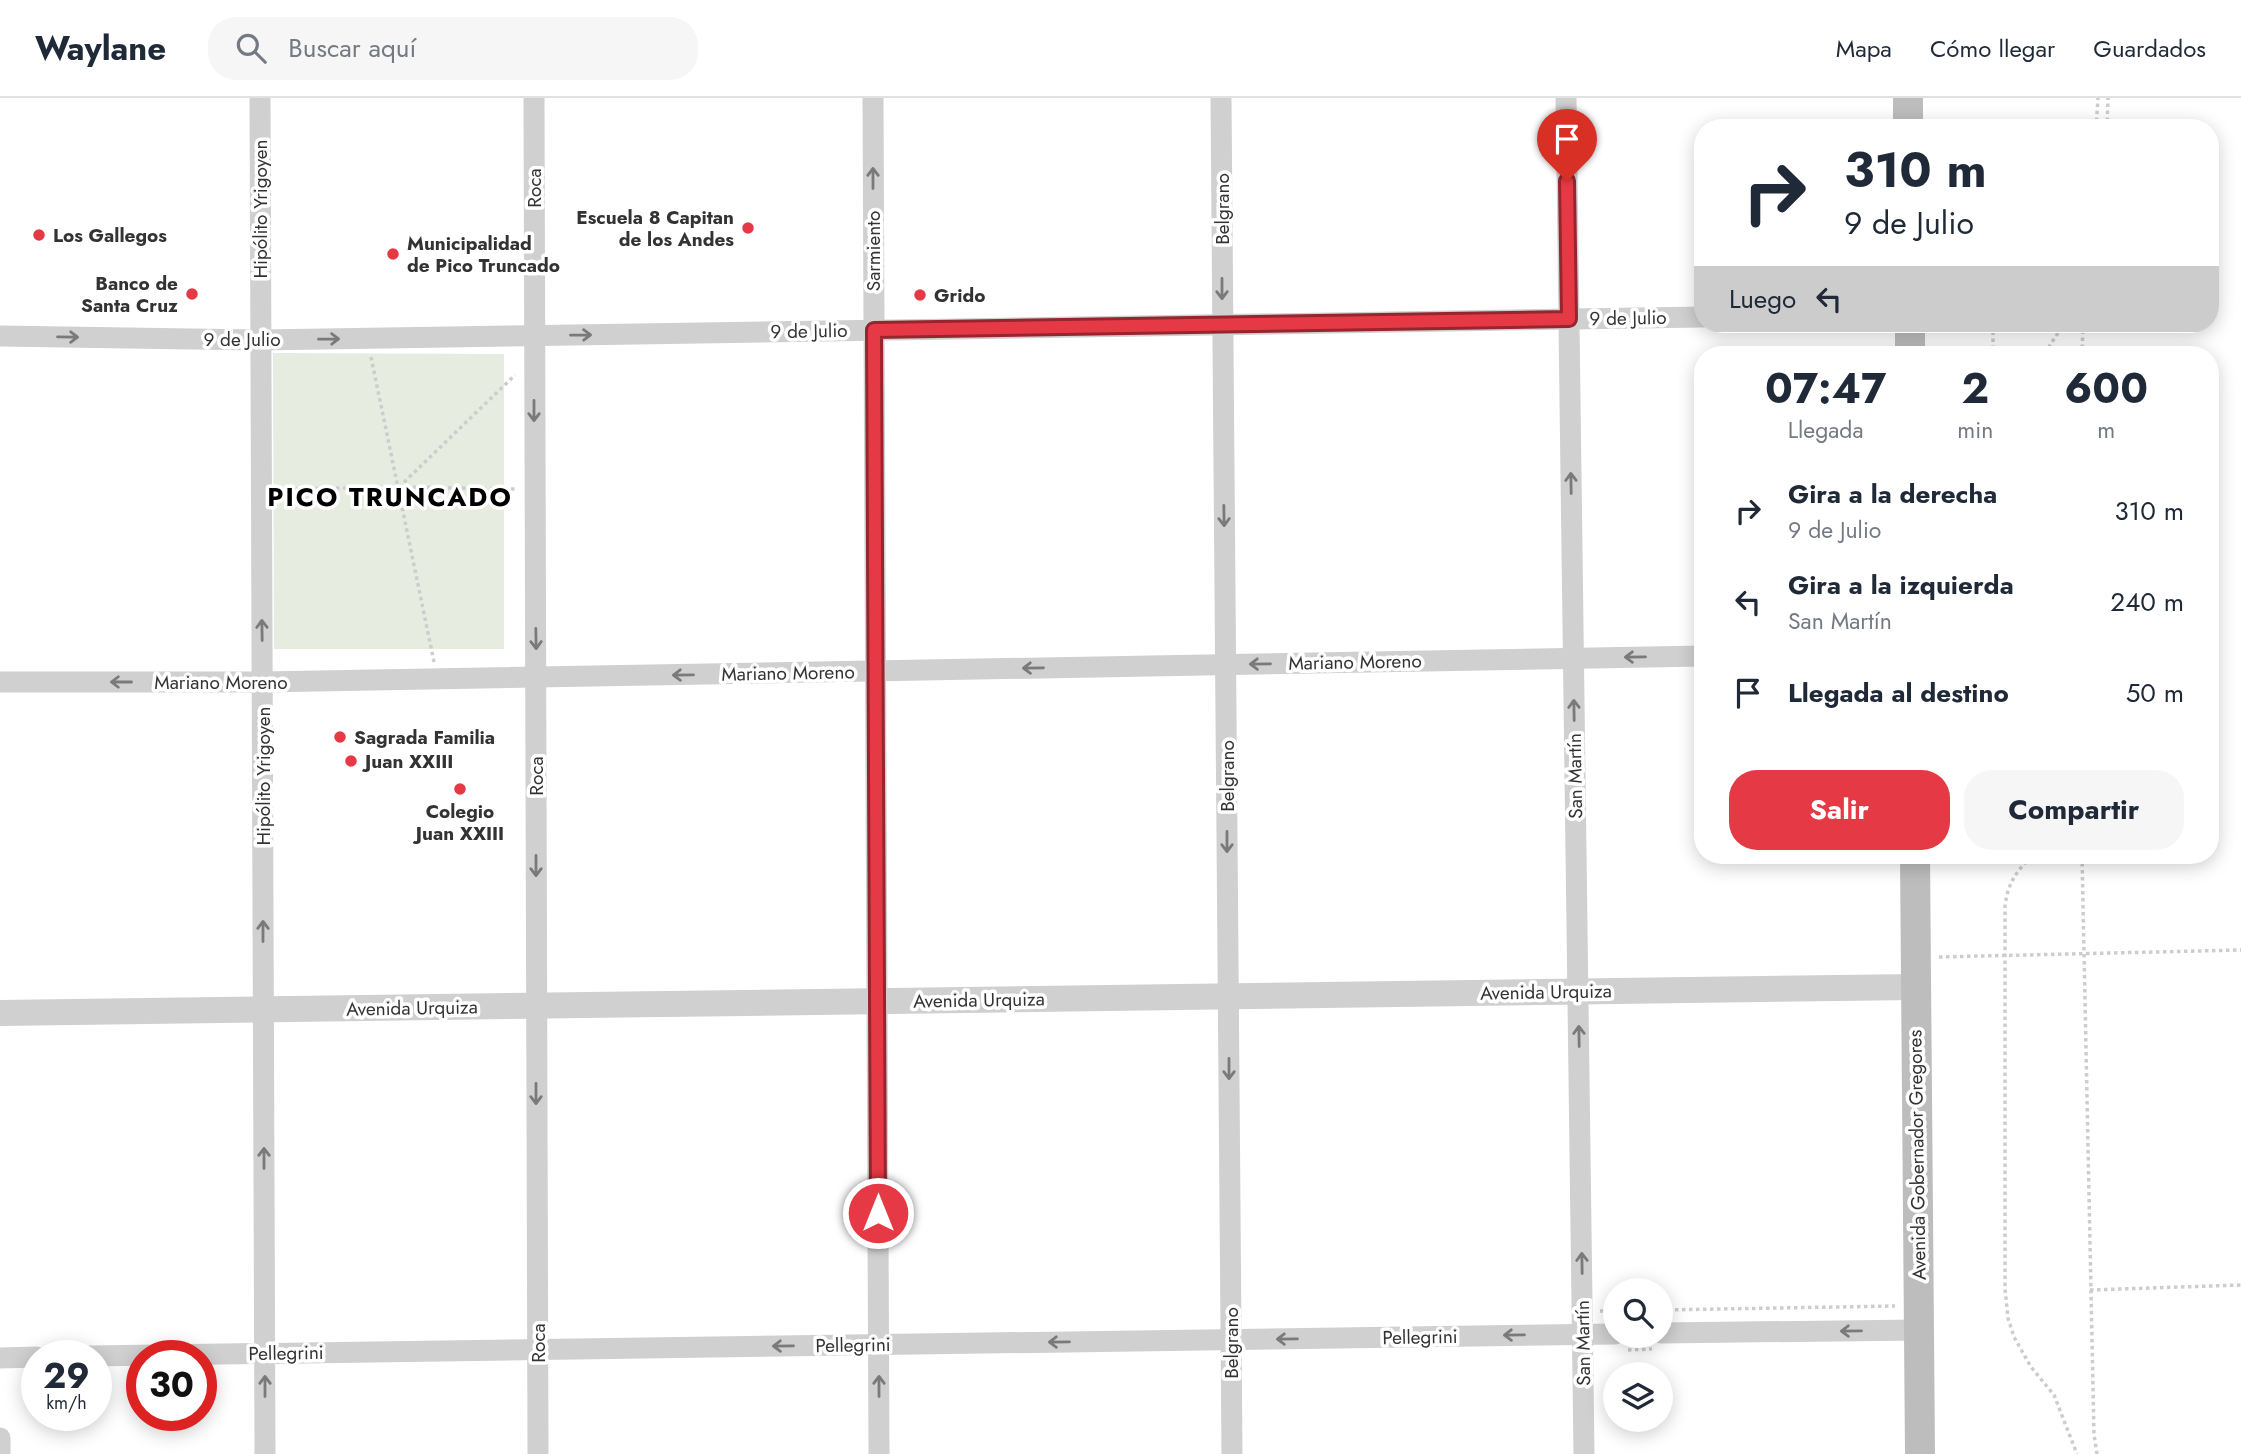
<!DOCTYPE html>
<html lang="es">
<meta charset="utf-8">
<style>
body{margin:0;font-family:Jost,sans-serif;background:#f6f6f7;color:#1f2937;height:100vh;display:flex;flex-direction:column;font-size:26px;white-space:nowrap}
*{box-sizing:border-box;margin:0}
p{font-size:23px;color:#747a83}
.icon{flex:none;width:38px;height:38px;fill:none;stroke:currentColor;stroke-width:2;stroke-linecap:round;stroke-linejoin:round}
.map{position:relative;flex:1;overflow:hidden}
.side{position:absolute;left:1694px;top:248px;width:525px;height:518px;display:flex;flex-direction:column;background:#fff;border-radius:28px;box-shadow:0 4px 18px #0003}
.side>*{flex:none}
.top-card{position:absolute;left:1694px;top:21px;width:525px;height:214px;border-radius:28px;box-shadow:0 4px 18px #0003;background:#fff;color:#1f2937;overflow:hidden}
.controls{position:absolute;left:1603px;top:1180px;display:grid;gap:14px}
.controls a{display:grid;place-items:center;width:70px;height:70px;border-radius:50%;background:#fff;box-shadow:0 4px 18px #0003;font-size:35px}
.speed{position:absolute;left:21px;top:1242px;display:flex;gap:14px;font-size:35px;font-weight:700;text-align:center}
.speed>*{display:grid;place-content:center;width:91px;height:91px;border-radius:50%;background:#fff;box-shadow:0 4px 18px #0003;line-height:1}
.speed small{font-size:18px;font-weight:400}
.speed .limit{border:10px solid #d22;background:#fff;color:#111}
.pin{position:absolute;display:grid;place-items:center;width:60px;height:60px;color:#fff;margin:-72px -30px;border-radius:50% 50% 50% 0;rotate:-45deg;box-shadow:0 0 7px #0007}
.pin .icon{rotate:45deg}
.me{position:absolute;width:77px;margin:-38px;rotate:0deg;stroke-linejoin:round;filter:drop-shadow(0 0 5px #0008)}
.turn{display:flex;align-items:center;gap:24px;height:147px;padding:0 35px;font-size:32px}
.turn .icon{width:91px;height:91px;stroke-width:2.5}
.turn b{display:block;font-size:49px;line-height:60px}
.then{display:flex;align-items:center;height:66px;padding:0 35px;background:#0003;gap:14px;font-size:26px}
.eta{display:flex;justify-content:space-evenly;align-items:center;height:119px;text-align:center}
.eta b{font-size:42px;font-weight:700;line-height:49px}
.primary-button{display:flex;gap:14px;margin-top:auto;padding:14px 35px}
.primary-button a{flex:1;height:80px;border-radius:28px;background:#e63946;color:#fff;font-size:28px;font-weight:700;line-height:80px;text-align:center}
.primary-button a+a{background:#f6f6f7;color:#1f2937}
ul{padding:0;list-style:none}
li{display:flex;align-items:center;gap:21px;height:91px;padding:0 35px}
li div{flex:1}
li b{display:block;font-size:26px}
li em{font-style:normal}
header{display:flex;align-items:center;gap:42px;box-sizing:border-box;height:98px;padding:0 35px;background:#fff;border-bottom:2px solid #e0e1e3}
header strong{font-size:33px}
nav{display:flex;gap:38px;margin-inline-start:auto;font-size:24px}
.search{width:490px;height:63px;background:#f6f6f7;display:flex;align-items:center;gap:18px;box-sizing:border-box;padding:0 24px;border-radius:28px;color:#747a83;font-size:26px}
.map>svg:first-child{display:block}
</style>
<header>
<strong>Waylane</strong>
<div class="search"><svg class="icon" aria-label="search" viewBox="0 0 24 24"><circle cx="10" cy="10" r="6"/><path d="M15 15l6 6"/></svg>Buscar aquí</div>
<nav><a>Mapa</a><a>Cómo llegar</a><a>Guardados</a></nav>
</header>
<div class="map">
<svg width="2241" height="1356" viewBox="0 0 2241 1356">
<rect width="100%" height="100%" fill="#fff"/>
<polygon fill="#e6ecdf" points="273,255 504,256 504,551 274,551"/>
<g fill="none" stroke-linecap="round" stroke-linejoin="round">
<g stroke="#cdcdcd" stroke-width="3.5" stroke-dasharray="3.5 3.5" stroke-linecap="butt">
<polyline points="2096,30 2098,0"/>
<polyline points="2107,30 2108,0"/>
<polyline points="1932,252 1993,253 1993,226"/>
<polyline points="2049,257 2050,247 2064,226"/>
<polyline points="2082,257 2083,226"/>
<polyline points="371,259 434,564"/>
<polyline points="399,389 515,277"/>
<polyline points="280,391 399,389 517,391"/>
<path d="M2031 758C2016 775 2008 784 2005 808V1191L2008 1220 2014 1239 2031 1269 2054 1297 2077 1356"/>
<polyline points="2082,758 2094,1337 2097,1356"/>
<polyline points="1939,859 2241,852"/>
<polyline points="2090,1192 2241,1187"/>
<polyline points="1661,1212 1895,1208"/>
<polyline points="1600,1213 1615,1213"/>
<polyline points="1628,1252 1652,1251"/>
</g>
<g stroke="#d0d0d0" stroke-width="21">
<polyline points="260,0 265,1356"/>
<polyline points="534,0 538,1356"/>
<polyline points="873,0 879,1356"/>
<polyline points="1221,0 1232,1356"/>
<polyline points="1566,0 1584,1356"/>
<polyline points="0,238 261,242 1703,219"/>
<polyline points="0,584 263,584 1703,558"/>
<polyline points="1661,1235 1919,1232"/>
<polyline points="90,1258 1615,1236"/>
<polyline points="0,1260 37,1259"/>
<polyline points="0,1340 0,1356"/>
</g>
<polyline stroke="#d0d0d0" stroke-width="26" points="0,915 1916,889"/>
<g stroke="#bdbdbd" stroke-width="30">
<polyline points="1908,0 1908,30"/>
<polyline points="1910,226 1910,257"/>
<polyline points="1915,758 1920,1356"/>
</g>
</g>
<defs><path id="oneway-shaft" d="M-6 0H5M1.5-3L5.5 0L1.5 3" fill="none" stroke-width="1.6" stroke-linecap="round" stroke-linejoin="round" transform="scale(1.75)"/></defs>
<g stroke="#7a7a7a">
<use href="#oneway-shaft" transform="translate(873 80) rotate(-90)"/>
<use href="#oneway-shaft" transform="translate(1222 191) rotate(90)"/>
<use href="#oneway-shaft" transform="translate(581 237) rotate(-1)"/>
<use href="#oneway-shaft" transform="translate(68 239) rotate(1)"/>
<use href="#oneway-shaft" transform="translate(329 241) rotate(-1)"/>
<use href="#oneway-shaft" transform="translate(534 313) rotate(90)"/>
<use href="#oneway-shaft" transform="translate(1571 385) rotate(-91)"/>
<use href="#oneway-shaft" transform="translate(1224 418) rotate(89)"/>
<use href="#oneway-shaft" transform="translate(262 532) rotate(-91)"/>
<use href="#oneway-shaft" transform="translate(536 541) rotate(89)"/>
<use href="#oneway-shaft" transform="translate(1635 559) rotate(179)"/>
<use href="#oneway-shaft" transform="translate(1260 566) rotate(179)"/>
<use href="#oneway-shaft" transform="translate(1033 570) rotate(179)"/>
<use href="#oneway-shaft" transform="translate(683 577) rotate(179)"/>
<use href="#oneway-shaft" transform="translate(121 584) rotate(180)"/>
<use href="#oneway-shaft" transform="translate(1574 612) rotate(-91)"/>
<use href="#oneway-shaft" transform="translate(1227 744) rotate(90)"/>
<use href="#oneway-shaft" transform="translate(536 768) rotate(90)"/>
<use href="#oneway-shaft" transform="translate(263 833) rotate(-90)"/>
<use href="#oneway-shaft" transform="translate(1579 938) rotate(-91)"/>
<use href="#oneway-shaft" transform="translate(1229 971) rotate(90)"/>
<use href="#oneway-shaft" transform="translate(536 996) rotate(90)"/>
<use href="#oneway-shaft" transform="translate(264 1060) rotate(-90)"/>
<use href="#oneway-shaft" transform="translate(1582 1165) rotate(-91)"/>
<use href="#oneway-shaft" transform="translate(1851 1233) rotate(179)"/>
<use href="#oneway-shaft" transform="translate(1514 1237) rotate(179)"/>
<use href="#oneway-shaft" transform="translate(1287 1241) rotate(179)"/>
<use href="#oneway-shaft" transform="translate(1059 1244) rotate(179)"/>
<use href="#oneway-shaft" transform="translate(783 1248) rotate(179)"/>
<use href="#oneway-shaft" transform="translate(265 1288) rotate(-90)"/>
<use href="#oneway-shaft" transform="translate(879 1288) rotate(-90)"/>
</g>
<g fill="none" stroke-linecap="round" stroke-linejoin="round">
<defs>
<polyline id="route" points="878,1115 874,232 1569,221 1567,83"/>
</defs>
<use href="#route" stroke="#96252e" stroke-width="18"/>
<use href="#route" stroke="#e63946" stroke-width="12"/>
</g>
<g fill="#e63946" stroke="#fff" stroke-width="2.5">
<circle cx="748" cy="130" r="7"/>
<circle cx="39" cy="137" r="7"/>
<circle cx="393" cy="156" r="7"/>
<circle cx="192" cy="196" r="7"/>
<circle cx="920" cy="197" r="7"/>
<circle cx="340" cy="639" r="7"/>
<circle cx="351" cy="663" r="7"/>
<circle cx="460" cy="691" r="7"/>
</g>
<g text-anchor="middle" dominant-baseline="central" stroke-width="7" stroke-linejoin="round" paint-order="stroke">
<g font-size="19" fill="#333" stroke="#fff">
<text transform="translate(534 90) rotate(-90)">Roca</text>
<text transform="translate(260 111) rotate(-90)">Hipólito Yrigoyen</text>
<text transform="translate(1222 111) rotate(-90)">Belgrano</text>
<text transform="translate(873 153) rotate(-90)">Sarmiento</text>
<text transform="translate(1628 220) rotate(-1)">9 de Julio</text>
<text transform="translate(809 233) rotate(-1)">9 de Julio</text>
<text x="242" y="241">9 de Julio</text>
<text transform="translate(1355 564) rotate(-1)">Mariano Moreno</text>
<text transform="translate(788 575) rotate(-1)">Mariano Moreno</text>
<text x="221" y="584">Mariano Moreno</text>
<text transform="translate(263 678) rotate(-90)">Hipólito Yrigoyen</text>
<text transform="translate(536 678) rotate(-90)">Roca</text>
<text transform="translate(1227 678) rotate(-90)">Belgrano</text>
<text transform="translate(1575 678) rotate(-91)">San Martín</text>
<text transform="translate(1546 894) rotate(-1)">Avenida Urquiza</text>
<text transform="translate(979 902) rotate(-1)">Avenida Urquiza</text>
<text transform="translate(412 910) rotate(-1)">Avenida Urquiza</text>
<text transform="translate(1917 1057) rotate(-91)">Avenida Gobernador Gregores</text>
<text transform="translate(1420 1239) rotate(-1)">Pellegrini</text>
<text transform="translate(538 1245) rotate(-90)">Roca</text>
<text transform="translate(1231 1245) rotate(-90)">Belgrano</text>
<text transform="translate(1583 1245) rotate(-91)">San Martín</text>
<text transform="translate(853 1247) rotate(-1)">Pellegrini</text>
<text transform="translate(286 1255) rotate(-1)">Pellegrini</text>
</g>
<g font-size="19" font-weight="bold" fill="#333" stroke="#fff" text-anchor="start">
<text x="734" y="119" text-anchor="end">Escuela 8 Capitan<tspan x="734" dy="22">de los Andes</tspan></text>
<text x="53" y="137">Los Gallegos</text>
<text x="407" y="145">Municipalidad<tspan x="407" dy="22">de Pico Truncado</tspan></text>
<text x="178" y="185" text-anchor="end">Banco de<tspan x="178" dy="22">Santa Cruz</tspan></text>
<text x="934" y="197">Grido</text>
<text x="354" y="639">Sagrada Familia</text>
<text x="365" y="663">Juan XXIII</text>
<text x="460" y="713" text-anchor="middle">Colegio<tspan x="460" dy="22">Juan XXIII</tspan></text>
</g>
<g font-size="26" font-weight="bold" letter-spacing="2" fill="#000" stroke="#fff">
<text x="390" y="399">PICO TRUNCADO</text>
</g>
</g>
</svg>
<div class="controls">
<a><svg class="icon" aria-label="search" viewBox="0 0 24 24"><circle cx="10" cy="10" r="6"/><path d="M15 15l6 6"/></svg></a>
<a><svg class="icon" aria-label="layers" viewBox="0 0 24 24"><path d="M12 4l9 5-9 5-9-5zM3 14l9 5 9-5"/></svg></a>
</div>
<div class="speed"><div>29<small>km/h</small></div><div class="limit">30</div></div>
<div class="pin" style="left:1567px;top:83px;background:#d93025"><svg class="icon" aria-label="arrive" viewBox="0 0 24 24"><path d="M6 21V4h12l-3 4 3 4H6"/></svg></div>
<svg class="me" style="left:878px;top:1115px" viewBox="-20 -20 40 40"><circle r="17" fill="#e63946" stroke="#fff" stroke-width="3"/><path d="M0-11L8 9 0 5-8 9z" fill="#fff"/></svg>
<div class="top-card">
<div class="turn"><svg class="icon" aria-label="right" viewBox="0 0 24 24"><path d="M7 20v-9h11M14 6l5 5-5 5"/></svg><div><b>310 m</b>9 de Julio</div></div>
<div class="then">Luego<svg class="icon" aria-label="left" viewBox="0 0 24 24"><path d="M17 20v-9H6M10 6l-5 5 5 5"/></svg></div>
</div>
<section class="side">
<div class="eta">
<div><b>07:47</b><p>Llegada</p></div>
<div><b>2</b><p>min</p></div>
<div><b>600</b><p>m</p></div>
</div>
<ul>
<li><svg class="icon" aria-label="right" viewBox="0 0 24 24"><path d="M7 20v-9h11M14 6l5 5-5 5"/></svg><div><b>Gira a la derecha</b><p>9 de Julio</p></div><em>310 m</em></li>
<li><svg class="icon" aria-label="left" viewBox="0 0 24 24"><path d="M17 20v-9H6M10 6l-5 5 5 5"/></svg><div><b>Gira a la izquierda</b><p>San Martín</p></div><em>240 m</em></li>
<li><svg class="icon" aria-label="arrive" viewBox="0 0 24 24"><path d="M6 21V4h12l-3 4 3 4H6"/></svg><div><b>Llegada al destino</b></div><em>50 m</em></li>
</ul>
<div class="primary-button"><a>Salir</a><a>Compartir</a></div>
</section>
</div>
